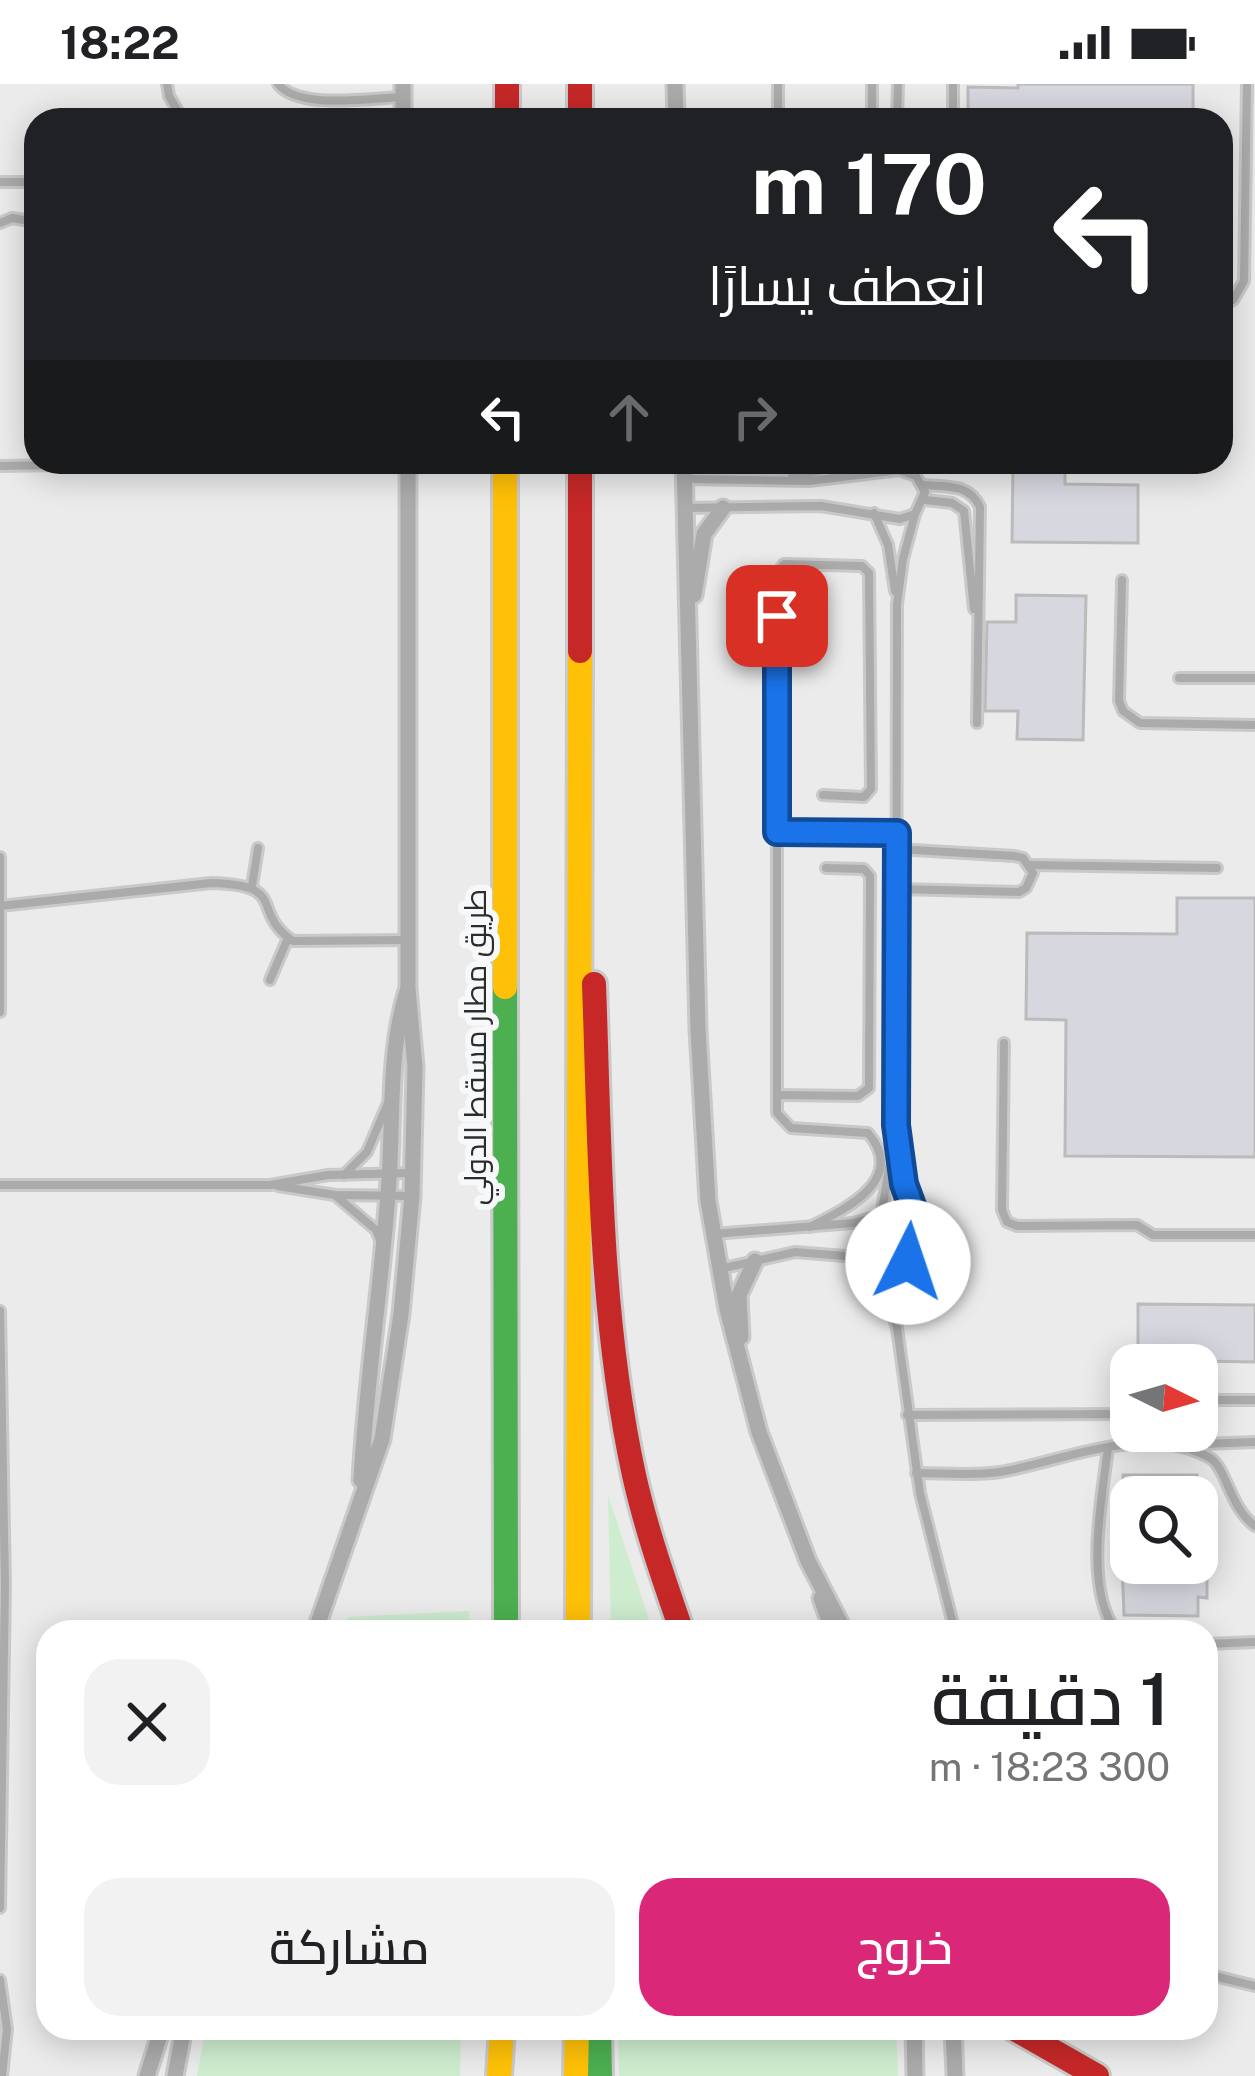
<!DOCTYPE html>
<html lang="ar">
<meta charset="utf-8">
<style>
body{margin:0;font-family:"Public Sans",Cairo,sans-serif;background:#f2f2f2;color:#202124;direction:rtl;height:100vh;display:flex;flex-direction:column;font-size:45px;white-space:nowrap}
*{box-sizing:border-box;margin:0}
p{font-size:39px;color:#757577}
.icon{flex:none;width:66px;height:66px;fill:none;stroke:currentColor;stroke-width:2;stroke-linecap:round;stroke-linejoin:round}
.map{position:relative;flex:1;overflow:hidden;direction:ltr}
.sheet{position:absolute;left:36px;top:1536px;width:1182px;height:420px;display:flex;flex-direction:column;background:#fff;border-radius:36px;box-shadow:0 6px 30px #0003;direction:rtl}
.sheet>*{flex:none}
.hud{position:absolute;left:24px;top:24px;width:1209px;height:366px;border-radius:36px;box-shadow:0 6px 30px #0003;direction:rtl;background:#202124;color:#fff;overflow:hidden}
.needle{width:78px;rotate:95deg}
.controls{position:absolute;left:1110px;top:1260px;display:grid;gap:24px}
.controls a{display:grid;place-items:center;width:108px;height:108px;border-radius:24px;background:#fff;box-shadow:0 6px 30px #0003;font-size:60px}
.pin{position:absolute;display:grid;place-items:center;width:102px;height:102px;color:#fff;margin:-51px;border-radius:24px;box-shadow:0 6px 18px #0006}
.me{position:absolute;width:132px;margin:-66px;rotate:4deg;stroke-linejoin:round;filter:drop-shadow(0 0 9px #0008)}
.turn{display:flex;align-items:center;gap:42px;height:252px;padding:0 48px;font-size:54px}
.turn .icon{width:156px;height:156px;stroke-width:2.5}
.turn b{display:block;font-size:84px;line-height:102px}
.lanes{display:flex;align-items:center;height:114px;padding:0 48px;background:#0003;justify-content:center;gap:60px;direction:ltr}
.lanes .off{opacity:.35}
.round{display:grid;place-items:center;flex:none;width:126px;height:126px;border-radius:36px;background:#f2f2f2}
.summary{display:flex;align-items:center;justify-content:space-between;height:204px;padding:0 48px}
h1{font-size:72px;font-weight:600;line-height:90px}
.button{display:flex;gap:24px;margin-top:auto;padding:24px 48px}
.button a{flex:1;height:138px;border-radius:36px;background:#db2777;color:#fff;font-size:48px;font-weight:600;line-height:138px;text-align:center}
.button a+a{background:#f2f2f2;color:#202124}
.status{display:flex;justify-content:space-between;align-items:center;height:84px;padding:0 60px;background:#fff;direction:ltr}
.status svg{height:33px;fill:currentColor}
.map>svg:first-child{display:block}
</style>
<div class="status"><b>18:22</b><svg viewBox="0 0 49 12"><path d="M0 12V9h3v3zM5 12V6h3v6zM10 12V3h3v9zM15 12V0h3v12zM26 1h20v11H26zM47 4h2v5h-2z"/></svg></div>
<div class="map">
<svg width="1255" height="1992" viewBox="0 0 1255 1992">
<rect width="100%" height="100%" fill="#ebebeb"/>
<g fill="#ceedcf">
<polygon points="608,1411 653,1548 611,1548"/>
<polygon points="469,1527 469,1548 342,1548 348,1533"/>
<polygon points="206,1944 461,1944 460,1992 197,1992"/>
<polygon points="618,1944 896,1944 898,1992 619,1992"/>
</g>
<g fill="#d7d7e0" stroke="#bbb" stroke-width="3">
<polygon points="1018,0 1193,0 1193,36 1016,36 1016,26 968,26 968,3 1018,4"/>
<polygon points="1013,378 1065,378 1065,400 1138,401 1138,459 1012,458"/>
<polygon points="1016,511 1086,512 1083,656 1017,655 1018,627 985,627 987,538 1016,538"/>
<polygon points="1177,814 1255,814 1255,1073 1065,1072 1066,936 1026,935 1027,849 1177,850"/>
<polygon points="1138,1220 1255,1221 1255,1278 1138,1276"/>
<rect x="1123" y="1391" width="74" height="22"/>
<polygon points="1122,1479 1207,1479 1207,1514 1198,1513 1198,1532 1124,1531"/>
</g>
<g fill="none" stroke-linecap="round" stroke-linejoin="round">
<defs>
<g id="lane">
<polyline points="167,0 169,12 183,36"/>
<path d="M278 0C299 26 369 14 402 13"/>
<polyline points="778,36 778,0"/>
<polyline points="872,36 872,0"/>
<polyline points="897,36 898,0"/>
<polyline points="953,36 953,0"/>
<polyline points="0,98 36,98"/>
<polyline points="0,139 12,134 36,138"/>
<polyline points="1221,222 1233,216 1244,197 1247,0"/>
<polyline points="0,382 248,378"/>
<polyline points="792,393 855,378"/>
<polyline points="686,395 809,397 899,386 916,392 925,408 915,430 900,435 821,422 686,424"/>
<path d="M923 401C946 403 969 399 980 423L977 639"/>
<polyline points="925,416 952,419 964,427 974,525"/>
<polyline points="874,429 888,461 895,507"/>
<polyline points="1122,496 1119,617 1123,627 1140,639 1255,641"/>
<polyline points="1179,594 1255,594"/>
<polyline points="777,748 897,749"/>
<polyline points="897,765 1014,772 1023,774 1033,789 1026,804 1019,808 898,805"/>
<polyline points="0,773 0,928"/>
<polyline points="1030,781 1217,784"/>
<polyline points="252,802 258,764"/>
<path d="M0 822 211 799C290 801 249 827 293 857L405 856"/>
<polyline points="270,896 288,854"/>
<polyline points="1004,959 1002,1126 1007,1138 1017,1142 1137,1141 1153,1151 1255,1151"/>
<polyline points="778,1011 858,1012 869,1004 870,792 864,785 826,784"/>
<polyline points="899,1054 904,1100 914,1133"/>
<polyline points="344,1091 367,1068 388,1019"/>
<polyline points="0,1101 270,1101 328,1091 411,1089"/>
<polyline points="278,1102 335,1111 412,1112"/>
<polyline points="336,1112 376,1146 380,1156"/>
<polyline points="881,1133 896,1041 897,520 903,475 915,430"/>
<path d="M810 1143C845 1125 908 1096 868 1049L791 1044 777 1029V489L784 480 862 482 869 489 871 705 864 713 823 711"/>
<path d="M713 1150 853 1139 894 1128 914 1134C927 1150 925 1165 908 1177L795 1168 720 1185"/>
<polyline points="874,1176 897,1244 920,1409 955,1548"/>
<polyline points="0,1227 5,1501 0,1824"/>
<polyline points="898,1237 916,1171"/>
<polyline points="1197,1316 1255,1316"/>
<polyline points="907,1331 1131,1330"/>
<polyline points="1176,1361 1255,1358"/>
<path d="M1108 1364C1102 1413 1083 1506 1117 1548"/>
<path d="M916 1389C943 1389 973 1392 1000 1388 1065 1377 1146 1338 1210 1374 1226 1383 1230 1424 1255 1442"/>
<polyline points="1206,1560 1255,1558"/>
<polyline points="1206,1890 1255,1902"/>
<polyline points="0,1896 7,1945 2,1992"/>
</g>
<g id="street">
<polyline points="403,0 403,36"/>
<polyline points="675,0 676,36"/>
<polyline points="684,378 698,946 708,1117 727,1225 759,1348 808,1477 845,1548"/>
<polyline points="694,511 704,450 723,424"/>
<polyline points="741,1253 739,1211 755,1177"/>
<path d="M361 1396C366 1300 381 1205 388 1110 394 1042 387 972 407 907"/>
<polyline points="821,1514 833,1548"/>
<polyline points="315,1548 382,1355 401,1230 412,1112 415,983 408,904 408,378"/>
<polyline points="914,1944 915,1992"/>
<polyline points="953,1944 955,1992"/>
<polyline points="147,1992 162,1944"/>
<polyline points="175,1992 184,1944"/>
</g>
<g id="fast">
<polyline points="505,903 506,1548"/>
<polyline points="599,1944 600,1992"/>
</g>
<g id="slow">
<polyline points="505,378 505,903"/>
<polyline points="578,1548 580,567"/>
<polyline points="499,1992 502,1944"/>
<polyline points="576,1992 577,1944"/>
</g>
<g id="jam">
<polyline points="507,0 507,36"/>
<polyline points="580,0 580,36"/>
<polyline points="580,567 580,378"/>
<path d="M594 900C600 1063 599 1230 634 1391 646 1445 664 1496 682 1548"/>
<polyline points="1013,1944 1097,1992"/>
</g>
</defs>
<use href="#lane" stroke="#c9c9c9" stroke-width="14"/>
<use href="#street" stroke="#c9c9c9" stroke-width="21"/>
<use href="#fast" stroke="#c9c9c9" stroke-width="30"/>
<use href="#slow" stroke="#c9c9c9" stroke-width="30"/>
<use href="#jam" stroke="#c9c9c9" stroke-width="30"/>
<use href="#lane" stroke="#acabab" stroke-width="8"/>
<use href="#street" stroke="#acabab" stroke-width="15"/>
<use href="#fast" stroke="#4caf50" stroke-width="24"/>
<use href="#slow" stroke="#ffc107" stroke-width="24"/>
<use href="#jam" stroke="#c62828" stroke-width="24"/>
</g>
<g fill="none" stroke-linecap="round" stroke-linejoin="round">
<defs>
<polyline id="route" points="777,532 777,748 897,749 896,1041 904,1100 923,1152 916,1172 908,1178"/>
</defs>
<use href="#route" stroke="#114b97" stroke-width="30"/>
<use href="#route" stroke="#1a73e8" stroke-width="21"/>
</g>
<g text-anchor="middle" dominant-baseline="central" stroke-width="12" stroke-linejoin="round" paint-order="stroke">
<g font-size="30" fill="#2c2c2d" stroke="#f7f8f9">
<text transform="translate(475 963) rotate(-90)">طريق مطار مسقط الدولي</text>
</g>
</g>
</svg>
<div class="controls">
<a><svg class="needle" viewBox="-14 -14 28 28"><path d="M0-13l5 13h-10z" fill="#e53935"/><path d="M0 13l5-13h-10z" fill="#757577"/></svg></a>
<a><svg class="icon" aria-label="search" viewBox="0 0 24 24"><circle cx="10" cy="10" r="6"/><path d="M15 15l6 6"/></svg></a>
</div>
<div class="pin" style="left:777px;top:532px;background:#d93025"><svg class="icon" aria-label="arrive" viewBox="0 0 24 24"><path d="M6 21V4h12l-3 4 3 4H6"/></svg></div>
<svg class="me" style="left:908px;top:1178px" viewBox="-20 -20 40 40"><circle r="19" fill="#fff"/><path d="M0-13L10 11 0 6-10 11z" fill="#1a73e8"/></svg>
<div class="hud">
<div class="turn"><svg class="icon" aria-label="left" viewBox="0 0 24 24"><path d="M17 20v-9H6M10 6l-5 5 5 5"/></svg><div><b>170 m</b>انعطف يسارًا</div></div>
<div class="lanes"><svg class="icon" aria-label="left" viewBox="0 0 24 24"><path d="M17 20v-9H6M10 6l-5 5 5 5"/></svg><svg class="icon off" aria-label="ahead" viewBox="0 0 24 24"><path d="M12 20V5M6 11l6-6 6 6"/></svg><svg class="icon off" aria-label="right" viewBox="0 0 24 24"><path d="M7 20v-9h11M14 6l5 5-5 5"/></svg></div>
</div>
<section class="sheet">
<div class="summary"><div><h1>1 دقيقة</h1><p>300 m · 18:23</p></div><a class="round"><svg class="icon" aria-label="close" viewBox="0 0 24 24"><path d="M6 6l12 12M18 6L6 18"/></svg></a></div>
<div class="button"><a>خروج</a><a>مشاركة</a></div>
</section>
</div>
